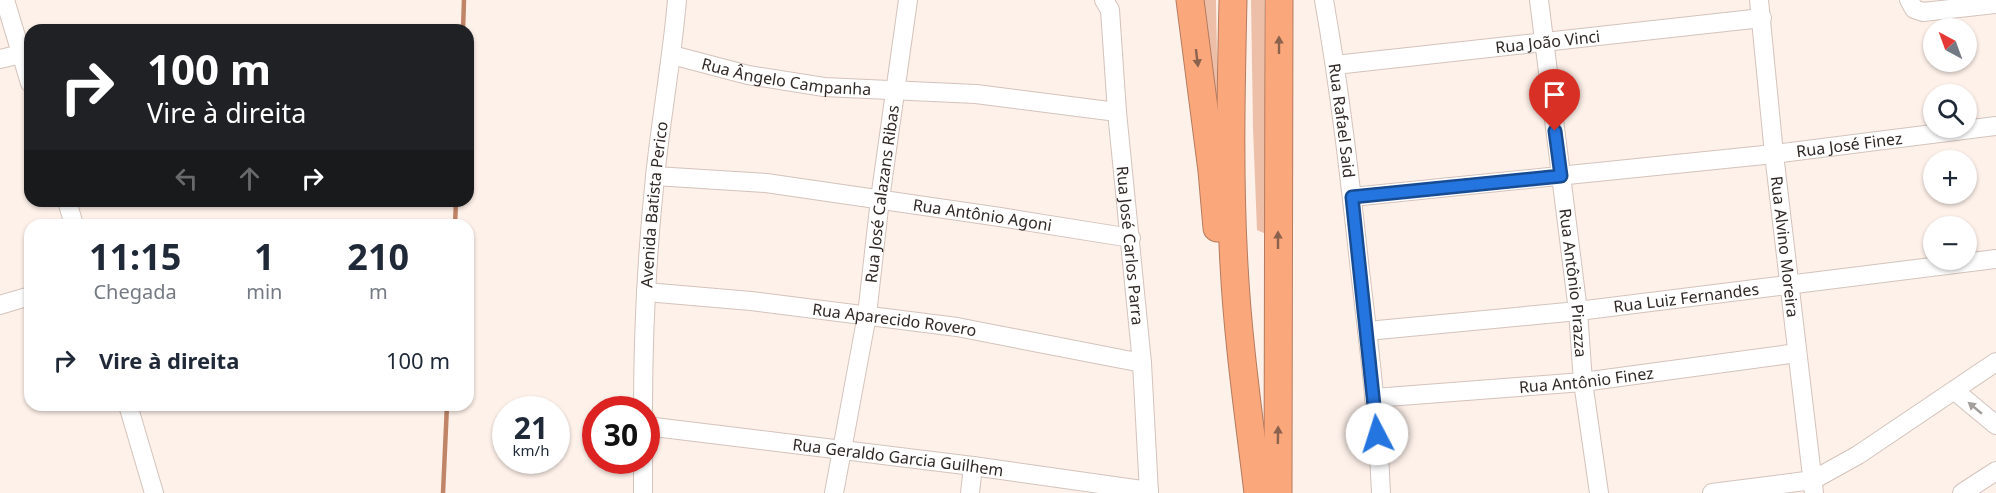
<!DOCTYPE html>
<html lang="pt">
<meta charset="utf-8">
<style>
body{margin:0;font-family:"Noto Sans",sans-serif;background:#f6f6f7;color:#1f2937;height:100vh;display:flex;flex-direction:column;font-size:22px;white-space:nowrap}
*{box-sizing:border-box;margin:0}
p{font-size:20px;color:#747a83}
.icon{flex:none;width:33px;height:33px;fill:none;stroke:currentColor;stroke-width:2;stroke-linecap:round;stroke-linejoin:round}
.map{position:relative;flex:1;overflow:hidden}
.side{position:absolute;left:24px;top:219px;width:450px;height:192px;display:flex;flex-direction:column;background:#fff;border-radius:18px;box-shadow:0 2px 4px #0004}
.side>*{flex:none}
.top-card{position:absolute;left:24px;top:24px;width:450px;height:183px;border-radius:18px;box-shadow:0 2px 4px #0004;background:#202124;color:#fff;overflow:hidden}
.needle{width:39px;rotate:319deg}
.buttons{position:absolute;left:1923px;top:18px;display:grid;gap:12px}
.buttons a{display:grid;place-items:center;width:54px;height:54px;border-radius:50%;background:#fff;box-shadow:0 2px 4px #0004;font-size:30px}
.speed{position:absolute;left:492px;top:396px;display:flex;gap:12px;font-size:30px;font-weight:700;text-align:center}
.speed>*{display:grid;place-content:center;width:78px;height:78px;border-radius:50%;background:#fff;box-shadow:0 2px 4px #0004;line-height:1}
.speed small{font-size:15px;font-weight:400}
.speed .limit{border:9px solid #d22;background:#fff;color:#111}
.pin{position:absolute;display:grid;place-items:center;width:51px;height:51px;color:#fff;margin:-62px -26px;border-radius:50% 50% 50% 0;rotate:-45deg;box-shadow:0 0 6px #0007}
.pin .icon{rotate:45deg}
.me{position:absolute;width:66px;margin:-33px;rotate:355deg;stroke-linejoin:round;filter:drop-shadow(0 0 4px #0008)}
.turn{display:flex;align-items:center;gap:21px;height:126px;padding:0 24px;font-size:27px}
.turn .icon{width:78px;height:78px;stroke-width:2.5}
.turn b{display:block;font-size:42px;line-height:51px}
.lanes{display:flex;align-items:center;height:57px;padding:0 24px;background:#0003;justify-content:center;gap:30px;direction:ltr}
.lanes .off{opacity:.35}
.eta{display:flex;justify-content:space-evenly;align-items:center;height:102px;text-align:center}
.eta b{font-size:36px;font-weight:700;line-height:42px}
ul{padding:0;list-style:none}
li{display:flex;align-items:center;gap:18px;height:78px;padding:0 24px}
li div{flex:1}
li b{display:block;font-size:22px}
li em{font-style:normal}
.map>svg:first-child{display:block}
</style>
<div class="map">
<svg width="1996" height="493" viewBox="0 0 1996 493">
<rect width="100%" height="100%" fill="#fef1ea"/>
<g fill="#eebfa8">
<polygon points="1201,0 1216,0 1218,110 1213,104"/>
<polygon points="1251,0 1264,0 1266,234 1257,230 1253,128"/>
</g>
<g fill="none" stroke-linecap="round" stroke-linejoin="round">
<g stroke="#c08466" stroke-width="4.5">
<polyline points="463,30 464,0"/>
<polyline points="455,225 456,201"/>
<polyline points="443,493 447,405"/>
</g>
<defs>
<g id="minor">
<polyline points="5,0 30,83"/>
<path id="s1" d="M1104 0 1110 10 1117 112 1142 363 1149 493"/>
<path id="s2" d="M1324 0C1340 90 1350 180 1360 271 1369 345 1378 419 1381 493"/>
<path id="s3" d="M1539 0 1578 311 1583 382 1599 493"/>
<path id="s4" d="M1759 0 1774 154 1814 493"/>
<polyline points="1909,0 1914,9 1923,12 1996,4"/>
<path id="s5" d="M672 55 748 75 824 87 976 94 1117 112"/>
<polyline points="0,59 21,54"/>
<path id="s6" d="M1335 65 1762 18"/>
<path id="s7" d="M655 176 766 183 1000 217 1131 238"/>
<path id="s8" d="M1352 197 1774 154 1996 126"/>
<polyline points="67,201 74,225"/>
<path id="s9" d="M646 292 751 301 957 327 1142 363"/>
<polyline points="0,305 30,296"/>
<path id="s10" d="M1367 331 1578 311 1996 259"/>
<polyline points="1955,391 1996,425"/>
<path id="s11" d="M1374 398 1583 382 1797 353"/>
<polyline points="128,405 154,493"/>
<path id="s12" d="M643 410C643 332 647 254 655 177 661 118 672 59 677 0"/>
<path id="s13" d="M646 426 973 466 1149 491"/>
<polyline points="643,493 643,460"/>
<path id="s14" d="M834 493 867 315 880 199 908 0"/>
<polyline points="970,493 973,466"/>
<polyline points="1712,493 1813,480 1858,455 1996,362"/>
<polyline points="1962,493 1996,471"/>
</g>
<g id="highway">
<polyline points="1190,0 1212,171 1217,228"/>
<path d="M1233 0C1231 88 1229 177 1234 265 1238 342 1249 417 1258 493"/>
<polyline points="1278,493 1279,0"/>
</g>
</defs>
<use href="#minor" stroke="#d3c3bb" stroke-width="20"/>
<use href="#highway" stroke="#b47b5e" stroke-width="29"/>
<use href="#minor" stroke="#fff" stroke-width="18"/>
<use href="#highway" stroke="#fba77c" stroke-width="27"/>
</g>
<defs><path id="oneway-solid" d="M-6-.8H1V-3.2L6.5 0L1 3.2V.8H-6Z" transform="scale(1.5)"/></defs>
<g fill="#8b624d">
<use href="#oneway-solid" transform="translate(1279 45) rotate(-90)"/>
<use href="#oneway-solid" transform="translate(1197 58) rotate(83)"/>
<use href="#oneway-solid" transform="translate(1278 240) rotate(-90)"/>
<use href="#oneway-solid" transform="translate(1278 435) rotate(-89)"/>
</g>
<use fill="#a29f9d" href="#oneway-solid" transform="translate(1975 408) rotate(-140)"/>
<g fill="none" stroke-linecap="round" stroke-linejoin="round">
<defs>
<polyline id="route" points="1377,434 1352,197 1561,176 1555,131"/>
</defs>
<use href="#route" stroke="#184c92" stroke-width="15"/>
<use href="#route" stroke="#2575e0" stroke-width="10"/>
</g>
<g text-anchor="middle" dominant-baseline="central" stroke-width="6" stroke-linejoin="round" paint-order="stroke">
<g font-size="16" fill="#302926" stroke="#fef1ea">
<text stroke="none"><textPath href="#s6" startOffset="214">Rua João Vinci</textPath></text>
<text stroke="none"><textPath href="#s5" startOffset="117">Rua Ângelo Campanha</textPath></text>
<text stroke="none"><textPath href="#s2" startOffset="122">Rua Rafael Said</textPath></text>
<text stroke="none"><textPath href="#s8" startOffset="500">Rua José Finez</textPath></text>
<text stroke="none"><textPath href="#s14" startOffset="303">Rua José Calazans Ribas</textPath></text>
<text stroke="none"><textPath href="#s12" startOffset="206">Avenida Batista Perico</textPath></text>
<text stroke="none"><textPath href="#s7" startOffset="330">Rua Antônio Agoni</textPath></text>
<text stroke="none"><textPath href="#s1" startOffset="248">Rua José Carlos Parra</textPath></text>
<text stroke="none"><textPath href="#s4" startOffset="248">Rua Alvino Moreira</textPath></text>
<text stroke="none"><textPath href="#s3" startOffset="285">Rua Antônio Pirazza</textPath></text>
<text stroke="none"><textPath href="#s10" startOffset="321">Rua Luiz Fernandes</textPath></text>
<text stroke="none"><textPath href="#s9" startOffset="250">Rua Aparecido Rovero</textPath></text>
<text stroke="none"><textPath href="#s11" startOffset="213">Rua Antônio Finez</textPath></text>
<text stroke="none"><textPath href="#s13" startOffset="254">Rua Geraldo Garcia Guilhem</textPath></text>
</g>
</g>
</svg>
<div class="buttons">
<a><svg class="needle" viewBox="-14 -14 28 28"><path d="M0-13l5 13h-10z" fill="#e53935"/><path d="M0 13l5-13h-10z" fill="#747a83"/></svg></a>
<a><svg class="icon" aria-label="search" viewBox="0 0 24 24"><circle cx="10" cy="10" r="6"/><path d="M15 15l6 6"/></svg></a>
<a>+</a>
<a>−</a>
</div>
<div class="speed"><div>21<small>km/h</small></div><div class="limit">30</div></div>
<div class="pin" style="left:1555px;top:131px;background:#d93025"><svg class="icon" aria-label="arrive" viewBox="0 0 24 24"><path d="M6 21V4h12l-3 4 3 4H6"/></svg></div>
<svg class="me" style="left:1377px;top:434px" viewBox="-20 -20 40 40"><circle r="19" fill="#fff"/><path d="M0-13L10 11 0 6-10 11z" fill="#2575e0"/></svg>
<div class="top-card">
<div class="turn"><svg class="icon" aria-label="right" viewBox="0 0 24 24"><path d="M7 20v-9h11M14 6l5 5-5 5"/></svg><div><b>100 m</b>Vire à direita</div></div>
<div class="lanes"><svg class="icon off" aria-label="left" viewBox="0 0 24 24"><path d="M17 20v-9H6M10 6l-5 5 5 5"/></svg><svg class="icon off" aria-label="ahead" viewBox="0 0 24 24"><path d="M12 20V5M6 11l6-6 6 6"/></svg><svg class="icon" aria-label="right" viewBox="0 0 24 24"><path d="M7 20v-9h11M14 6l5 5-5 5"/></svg></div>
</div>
<section class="side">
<div class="eta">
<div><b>11:15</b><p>Chegada</p></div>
<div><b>1</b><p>min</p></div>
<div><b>210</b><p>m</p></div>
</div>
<ul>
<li><svg class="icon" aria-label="right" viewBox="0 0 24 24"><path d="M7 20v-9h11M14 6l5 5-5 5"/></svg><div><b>Vire à direita</b></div><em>100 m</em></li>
</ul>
</section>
</div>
